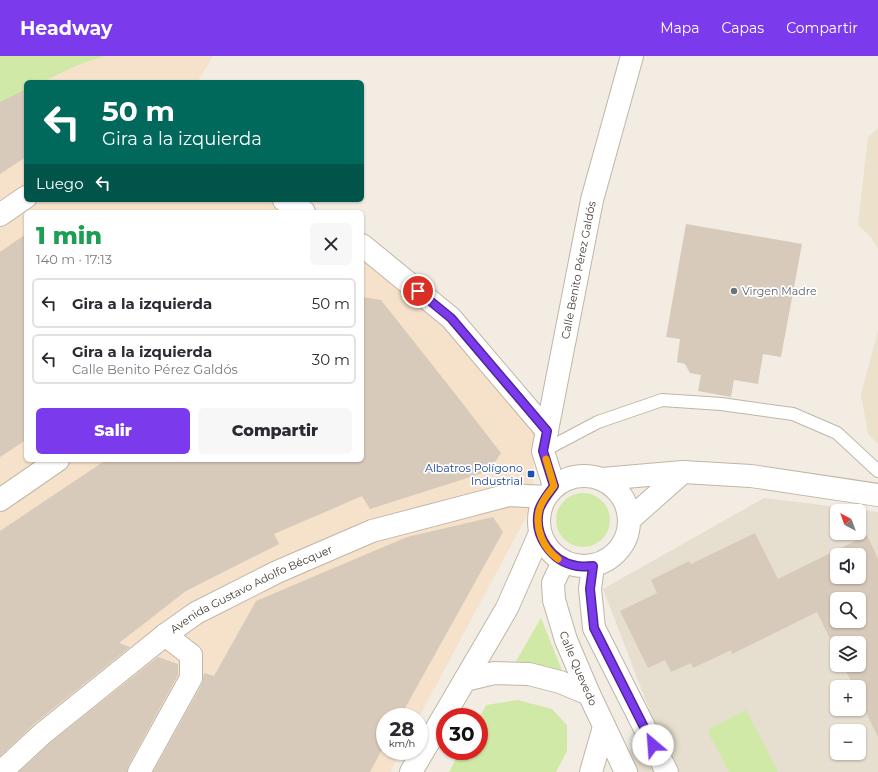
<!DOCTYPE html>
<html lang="es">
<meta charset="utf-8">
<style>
body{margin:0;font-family:Montserrat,sans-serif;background:#f7f7f7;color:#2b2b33;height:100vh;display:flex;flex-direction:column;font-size:15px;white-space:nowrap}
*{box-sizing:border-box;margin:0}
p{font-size:13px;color:#7c7c81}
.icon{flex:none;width:22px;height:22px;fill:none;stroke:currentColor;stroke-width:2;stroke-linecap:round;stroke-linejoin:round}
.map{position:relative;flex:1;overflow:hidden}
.details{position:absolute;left:24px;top:154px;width:340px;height:252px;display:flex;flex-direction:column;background:#fff;border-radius:6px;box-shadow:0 1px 3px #0004}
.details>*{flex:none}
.guide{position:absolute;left:24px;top:24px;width:340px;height:122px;border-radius:6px;box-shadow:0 1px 3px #0004;background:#00695c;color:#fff;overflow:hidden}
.needle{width:26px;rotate:319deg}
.tools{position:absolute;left:830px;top:448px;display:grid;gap:8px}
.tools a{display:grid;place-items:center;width:36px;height:36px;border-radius:6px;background:#fff;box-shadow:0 1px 3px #0004;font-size:20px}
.speed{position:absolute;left:376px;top:652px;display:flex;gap:8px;font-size:20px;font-weight:700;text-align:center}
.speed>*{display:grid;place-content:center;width:52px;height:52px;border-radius:50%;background:#fff;box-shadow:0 1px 3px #0004;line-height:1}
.speed small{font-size:10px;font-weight:400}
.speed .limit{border:6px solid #d22;background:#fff;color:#111}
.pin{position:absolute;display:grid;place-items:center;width:34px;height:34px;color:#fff;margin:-17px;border:2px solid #fff;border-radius:50%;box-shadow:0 1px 4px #0007}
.me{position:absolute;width:44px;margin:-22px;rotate:333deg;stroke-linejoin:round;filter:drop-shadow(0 0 3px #0008)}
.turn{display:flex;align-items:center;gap:14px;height:84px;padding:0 12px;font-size:18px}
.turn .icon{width:52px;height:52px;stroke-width:2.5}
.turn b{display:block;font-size:28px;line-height:34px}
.then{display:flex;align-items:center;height:38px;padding:0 12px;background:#0003;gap:8px;font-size:15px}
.round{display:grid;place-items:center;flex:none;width:42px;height:42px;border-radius:6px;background:#f7f7f7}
.head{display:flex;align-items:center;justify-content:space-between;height:68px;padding:0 12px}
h1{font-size:24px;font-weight:800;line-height:30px;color:#1e9e55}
.button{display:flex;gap:8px;margin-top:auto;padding:8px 12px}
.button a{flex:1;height:46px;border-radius:6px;background:#7c3aed;color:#fff;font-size:16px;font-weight:800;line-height:46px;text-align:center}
.button a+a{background:#f7f7f7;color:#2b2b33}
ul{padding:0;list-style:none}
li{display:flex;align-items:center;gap:12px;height:50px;margin:0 8px 6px;padding:0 4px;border:2px solid #e1e1e2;border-radius:6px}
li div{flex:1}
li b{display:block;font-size:15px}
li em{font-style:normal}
header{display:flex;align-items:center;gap:24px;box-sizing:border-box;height:56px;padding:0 20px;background:#7c3aed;color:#fff}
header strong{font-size:19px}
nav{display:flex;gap:22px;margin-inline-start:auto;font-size:14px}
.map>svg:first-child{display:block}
</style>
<header>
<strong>Headway</strong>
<nav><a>Mapa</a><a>Capas</a><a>Compartir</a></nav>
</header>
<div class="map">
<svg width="878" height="716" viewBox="0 0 878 716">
<rect width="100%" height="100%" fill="#f2ece2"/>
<path fill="#e6decf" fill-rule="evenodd" d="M764 442 878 456V716H618L651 658 603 533ZM837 455H859V477H837ZM837 499H859V521H837ZM837 543H859V565H837ZM837 587H859V609H837ZM837 631H859V653H837ZM837 675H859V697H837Z"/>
<g fill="#f6e1ca">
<polygon points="105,0 213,0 197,26 42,26 78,9"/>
<polygon points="26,33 26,144 266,144 286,156 26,156 26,404 362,404 362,201 447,264 534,376 533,448 419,661 385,661 385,695 401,695 390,716 0,716 0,46"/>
</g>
<g fill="#ece1ca">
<polygon points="878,72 878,193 871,181 858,169 868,81"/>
<polygon points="878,275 878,388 868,378 861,338"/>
</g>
<g fill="#d0e9a7">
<polygon points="0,0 105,0 78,9 42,26 26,26 26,33 0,46"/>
<circle cx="583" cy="464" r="27"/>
<polygon points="541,562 563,617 540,610 516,605"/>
<polygon points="518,644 552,653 567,669 567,695 556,716 449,716 460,695 479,695 479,662 486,649"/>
<polygon points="746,654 778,716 729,716 707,674"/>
</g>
<g fill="#d7caba" fill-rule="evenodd">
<polygon points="26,33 26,101 0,118 0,46"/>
<polygon points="686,168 802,188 781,301 763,298 758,328 734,324 731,341 698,335 701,319 690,317 685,308 677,306 680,283 666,281"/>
<polygon points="26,178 26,384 0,401 0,196"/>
<polygon points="362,241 381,244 449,330 501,397 489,415 370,453 362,440 274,478 279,488 186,535 119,587 130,591 34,668 0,700 0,475 106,404 362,404"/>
<polygon points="493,461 503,476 400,661 385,661 385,688 370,716 153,716 202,628 203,622 204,617 214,620 256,545 407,481"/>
<path d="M755 477 778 523 867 479 878 503V681L859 642V631H854L843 609H859V587H837V597L817 556 732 598 731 594 693 612 691 607 671 616 665 604 648 612 620 555 657 537 651 524 689 505 691 508ZM837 499H859V521H837ZM837 543H859V565H837Z"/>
<polygon points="158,601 178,608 178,619 128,710 127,716 19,716 50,687"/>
</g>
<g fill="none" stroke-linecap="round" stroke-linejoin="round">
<defs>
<polyline id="service" points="543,395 598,366 662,344 721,348 793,358 837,377 878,415"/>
<g id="minor">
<polyline points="284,144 304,156"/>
<polyline points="0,159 26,141"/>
<polyline points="362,189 451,262 547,375"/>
<circle cx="584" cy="465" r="45"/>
<polyline points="602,423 683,416 751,420 878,439"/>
<path id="s1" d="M554 430 543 395 592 144 632 0"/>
<polyline points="0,444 58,404"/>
<polyline points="629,464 683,416"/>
<path id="s2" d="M563 506 553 527 554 544 566 584 589 638 626 716"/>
<polyline points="593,510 590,533 594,572 667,716"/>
<polyline points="465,624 494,617 529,618 560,626 589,638"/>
<path id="s3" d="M1 716 42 678 165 579 196 557 277 516 372 475 509 439 545 441"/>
<polyline points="139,716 191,622 191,599 165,579"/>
<polyline points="411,716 507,552 540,477"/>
<polyline points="591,716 604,671"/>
</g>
</defs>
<use href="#service" stroke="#c0b6a7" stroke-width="14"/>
<use href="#minor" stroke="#c0b6a7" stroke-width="24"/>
<use href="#service" stroke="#fff" stroke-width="12"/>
<use href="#minor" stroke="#fff" stroke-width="22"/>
</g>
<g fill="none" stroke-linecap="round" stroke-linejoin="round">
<defs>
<path id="route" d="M418 235 451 262 547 375 543 395 554 430C548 438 542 445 539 454 533 480 552 506 577 510 582 511 588 510 593 510L590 533 594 572 653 689"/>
</defs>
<use href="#route" stroke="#51269a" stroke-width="10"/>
<use href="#route" stroke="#7c3aed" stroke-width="7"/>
<path stroke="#f59e0b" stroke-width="7" d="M546 403 554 430C548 438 541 445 539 455 535 473 543 492 558 503"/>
</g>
<circle fill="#6b7280" stroke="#fff" stroke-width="1.5" cx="734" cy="235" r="4"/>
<rect fill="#1a4fb4" stroke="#fff" stroke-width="1.5" x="527" y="414" width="8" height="8" rx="2"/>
<g text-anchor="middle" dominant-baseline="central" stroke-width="3.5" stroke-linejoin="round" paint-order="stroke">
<g font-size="11" fill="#433c32" stroke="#fff">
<text stroke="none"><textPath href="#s1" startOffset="221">Calle Benito Pérez Galdós</textPath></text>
<text stroke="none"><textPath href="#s3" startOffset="312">Avenida Gustavo Adolfo Bécquer</textPath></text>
<text stroke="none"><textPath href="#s2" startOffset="113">Calle Quevedo</textPath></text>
</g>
<g font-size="11" fill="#5b616d" stroke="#fff" text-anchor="start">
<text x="742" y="235">Virgen Madre</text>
</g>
<g font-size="11" fill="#164399" stroke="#fff" text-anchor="end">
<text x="523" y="412">Albatros Polígono<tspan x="523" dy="13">Industrial</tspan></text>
</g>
</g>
</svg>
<div class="tools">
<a><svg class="needle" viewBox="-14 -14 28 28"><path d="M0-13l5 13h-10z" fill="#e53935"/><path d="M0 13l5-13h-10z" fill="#7c7c81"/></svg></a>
<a><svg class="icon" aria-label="sound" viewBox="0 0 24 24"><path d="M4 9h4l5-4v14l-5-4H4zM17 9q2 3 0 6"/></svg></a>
<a><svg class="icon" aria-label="search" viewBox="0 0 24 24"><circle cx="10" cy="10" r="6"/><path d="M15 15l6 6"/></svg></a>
<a><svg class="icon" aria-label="layers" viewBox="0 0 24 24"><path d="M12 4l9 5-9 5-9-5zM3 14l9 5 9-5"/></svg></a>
<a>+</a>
<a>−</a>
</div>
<div class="speed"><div>28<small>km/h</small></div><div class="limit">30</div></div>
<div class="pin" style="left:418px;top:235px;background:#d93025"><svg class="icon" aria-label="arrive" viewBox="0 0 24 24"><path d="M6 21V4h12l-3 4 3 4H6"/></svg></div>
<svg class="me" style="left:653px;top:689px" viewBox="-20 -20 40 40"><circle r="19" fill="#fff"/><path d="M0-13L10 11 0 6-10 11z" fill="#7c3aed"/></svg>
<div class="guide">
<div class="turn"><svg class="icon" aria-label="left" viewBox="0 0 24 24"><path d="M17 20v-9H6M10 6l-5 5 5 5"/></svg><div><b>50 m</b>Gira a la izquierda</div></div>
<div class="then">Luego<svg class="icon" aria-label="left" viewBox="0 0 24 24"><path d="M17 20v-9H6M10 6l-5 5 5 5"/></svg></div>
</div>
<section class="details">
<div class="head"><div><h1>1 min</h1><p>140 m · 17:13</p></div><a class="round"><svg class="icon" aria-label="close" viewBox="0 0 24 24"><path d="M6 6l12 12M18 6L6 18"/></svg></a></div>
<ul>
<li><svg class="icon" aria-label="left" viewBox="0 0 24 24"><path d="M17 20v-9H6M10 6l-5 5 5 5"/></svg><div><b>Gira a la izquierda</b></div><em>50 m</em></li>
<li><svg class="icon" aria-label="left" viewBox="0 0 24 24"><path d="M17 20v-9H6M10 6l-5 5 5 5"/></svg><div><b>Gira a la izquierda</b><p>Calle Benito Pérez Galdós</p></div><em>30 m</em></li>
</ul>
<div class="button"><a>Salir</a><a>Compartir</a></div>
</section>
</div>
